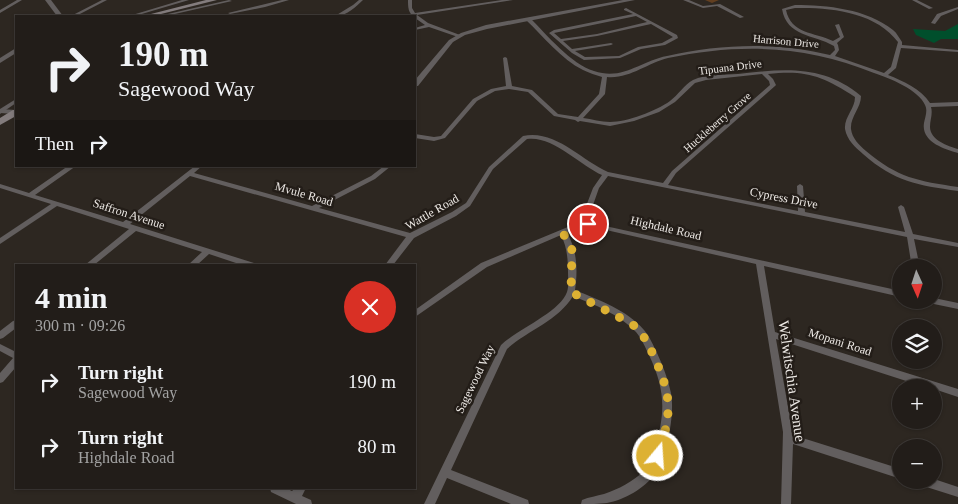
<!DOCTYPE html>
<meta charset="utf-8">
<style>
body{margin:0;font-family:"Times New Roman",serif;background:#2e2a26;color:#f1f3f6;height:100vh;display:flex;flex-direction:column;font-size:19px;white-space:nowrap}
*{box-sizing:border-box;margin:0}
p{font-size:16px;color:#a2a2a2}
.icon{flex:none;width:28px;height:28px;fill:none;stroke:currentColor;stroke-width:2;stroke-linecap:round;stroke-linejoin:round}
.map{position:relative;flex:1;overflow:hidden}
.sheet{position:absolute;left:15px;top:264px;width:401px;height:225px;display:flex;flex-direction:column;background:#221d19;border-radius:0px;box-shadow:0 1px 4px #0004,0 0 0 1px #3f3b38}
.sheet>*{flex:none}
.hud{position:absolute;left:15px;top:15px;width:401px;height:152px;border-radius:0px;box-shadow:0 1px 4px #0004,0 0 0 1px #3f3b38;background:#221d19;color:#f1f3f6;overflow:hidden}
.needle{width:32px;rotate:177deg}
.fabs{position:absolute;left:892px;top:259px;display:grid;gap:10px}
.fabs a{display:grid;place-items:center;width:50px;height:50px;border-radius:50%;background:#221d19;box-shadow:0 1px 4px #0004,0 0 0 1px #3f3b38;font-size:25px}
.pin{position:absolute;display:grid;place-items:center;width:42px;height:42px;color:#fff;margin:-21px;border:2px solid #fff;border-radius:50%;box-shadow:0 1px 5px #0007}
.me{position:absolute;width:55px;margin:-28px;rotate:18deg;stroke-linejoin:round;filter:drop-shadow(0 0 4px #0008)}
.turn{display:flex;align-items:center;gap:18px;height:105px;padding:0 20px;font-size:22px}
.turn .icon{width:65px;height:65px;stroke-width:2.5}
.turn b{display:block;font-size:35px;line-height:42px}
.then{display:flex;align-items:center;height:48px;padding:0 20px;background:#0003;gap:10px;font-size:19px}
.round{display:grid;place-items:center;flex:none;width:52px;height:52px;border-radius:26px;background:#2e2a26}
.head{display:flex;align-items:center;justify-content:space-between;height:85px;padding:0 20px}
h1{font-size:30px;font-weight:700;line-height:38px}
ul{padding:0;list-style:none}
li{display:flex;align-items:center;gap:15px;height:65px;padding:0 20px}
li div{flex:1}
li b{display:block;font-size:19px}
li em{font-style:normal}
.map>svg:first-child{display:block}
</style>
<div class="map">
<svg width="958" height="504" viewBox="0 0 958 504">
<rect width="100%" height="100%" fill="#2d2721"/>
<polygon fill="#004f2c" points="958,24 958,39 941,39 934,43 916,35 913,29 945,31"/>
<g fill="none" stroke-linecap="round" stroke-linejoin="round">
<g fill="#625e5e" fill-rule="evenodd">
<polygon points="17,0 22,0 0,13 0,10"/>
<polygon points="102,0 107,0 76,16 71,16"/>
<polygon points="182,0 189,0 135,16 129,16"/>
<polygon points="229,0 232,1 166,16 159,16"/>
<polygon points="282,0 289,0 265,7 230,14 228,13"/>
<path d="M359 0H363C356 7 345 17 335 16L353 5Z"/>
<path d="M408 0H412V8L415 13 502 0H513L417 15 428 23 460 35V37H458L429 27 415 30V28L425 25 415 18V16C408 15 408 6 408 0Z"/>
<polygon points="683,0 689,0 703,6 720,4 744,17 740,18 717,6 703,8"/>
<polygon points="912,0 917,0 933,8 929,9"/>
<path d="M795 5C827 5 867 9 893 30 897 33 899 38 902 42V45L958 50V52L901 48 896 68 888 75C903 81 921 89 930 103L958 102V106L931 107C933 114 930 120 930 127 930 140 948 146 958 149V153C944 149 921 142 924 123 925 117 928 111 925 105 919 90 889 78 874 73 806 45 740 43 668 58 647 63 630 79 607 77L605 94 583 118C592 119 601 122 610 122 627 122 656 111 670 101 678 95 684 85 693 80 706 74 723 75 738 74 783 69 823 64 861 96 861 108 850 117 851 129 852 138 859 145 866 151 898 178 918 181 958 187V191C917 185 895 182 863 154 855 147 847 140 845 129 844 117 855 109 855 97 822 76 807 70 768 74L773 79 776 85 775 86 676 173 668 185 798 211 797 186 800 184 803 186 805 212 905 232 898 207 901 205 904 207 913 234 958 243V247L914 239 920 268H912L907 237 608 176 599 188 587 222 901 291V297L764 266 775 332 958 389V397L934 389V388H928L776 339 793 435 901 469V479L793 444 791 504H781L783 432 756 264 584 225 567 233C577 249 578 271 575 290 599 300 627 310 644 330 650 337 653 345 657 353 663 366 668 379 671 393 675 414 667 456 655 474 645 488 624 500 607 503 599 504 589 504 581 504L582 500C589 497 597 496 604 494 619 489 632 482 644 471 650 465 652 456 655 448 666 411 665 389 649 355 645 347 642 339 636 332 619 314 595 305 573 296 558 321 528 330 507 349L451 470 528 500 529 504H511L447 478 435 504H424L501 345C518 329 560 312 567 292 569 286 568 279 568 273 568 259 567 247 561 235L487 267 415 317V310L481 263 580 222 593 188 602 175C580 165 552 135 527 139L493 169 470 206 456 216 414 238 393 265H385L406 237 190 176 130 224 254 263 255 265H242L209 254 197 265H188L202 252 136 231 94 265H85L129 229 57 206 0 244V238L51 204 0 188V184L29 193 68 166H76L35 195 123 222 195 166H202L194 173 312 206 371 176 384 166H391L375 179 319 208 410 233 452 212 466 203 489 167 523 136C555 129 581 160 608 172L663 183 672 171 770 85 769 81 762 74 706 80 695 83 675 102 659 112 634 121 610 126 580 121 578 122 575 120 554 116 528 92 509 89 495 91 477 101 445 138 434 141 415 138V134L434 137 441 136 473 99 491 89 506 86 503 58 505 57 507 58 512 86 532 90 558 114 578 117 599 94 602 77C596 75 589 73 583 70 561 59 544 37 526 20V18H530C547 35 571 64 594 71 623 81 640 61 667 56 720 44 778 42 830 55L835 50 834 46C813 34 787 37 782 9ZM795 8C830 7 876 12 898 42L891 67 884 73 835 56 839 50 838 45 837 43 844 37 839 24 835 25 840 37 833 41C814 32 791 34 786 10Z"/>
<polygon points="958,7 958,9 941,16 935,24 931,23 937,14"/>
<path d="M626 8 677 35 678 38 665 45 641 49 620 58 584 60 572 53 549 33 554 30 633 14 624 10V9ZM636 16 647 22 597 34 561 39 554 33ZM651 24 673 37 662 43 638 47 619 56 585 57 575 51 611 45 613 44 611 43 572 49 563 41 597 36Z"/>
<polygon points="16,99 16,103 0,114 0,109"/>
<polygon points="934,298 958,303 958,309 929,303 926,302 925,300 934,300"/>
<polygon points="16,320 16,328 3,338 0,339 0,331 13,321"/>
<polygon points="0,344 16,352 16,367 3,382 0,383 0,373 13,358 0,351"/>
<polygon points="934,479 958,487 958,497 917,484 916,480"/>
<polygon points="270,488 285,488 292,491 295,488 306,488 302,496 311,500 312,504 296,504 271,492"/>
</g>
<g fill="#625e5e" fill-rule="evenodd">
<polygon points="45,0 51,0 63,16 57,16"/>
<polygon points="623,0 635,0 487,29 465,35 453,42 418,86 415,86 415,80 449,40 461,33 486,25"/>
<polygon points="16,48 16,53 0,63 0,58"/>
<polygon points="0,109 16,110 16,114 0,113"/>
</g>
<g fill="#837c7d" fill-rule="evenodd">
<polygon points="206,0 217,0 153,16 143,16"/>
<polygon points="13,110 16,110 16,116 0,125 0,118"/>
</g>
</g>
<polygon fill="#623f20" points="705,0 719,0 712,3"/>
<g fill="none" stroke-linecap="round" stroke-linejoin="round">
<path stroke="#ddb133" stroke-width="9" stroke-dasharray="0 16.2" d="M588 224 583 223 562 231 572 250 571 292 632 324C644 334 649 345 655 359 673 399 671 414 658 456"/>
</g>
<g text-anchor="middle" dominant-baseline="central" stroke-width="5" stroke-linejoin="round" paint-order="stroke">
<g font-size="11" fill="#ede9e5" stroke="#231d18">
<text transform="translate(786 41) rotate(5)">Harrison Drive</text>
<text transform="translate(730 67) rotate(-7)">Tipuana Drive</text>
<text transform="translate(717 122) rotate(-41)">Huckleberry Grove</text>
</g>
<g font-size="12" fill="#ede9e5" stroke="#231d18">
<text transform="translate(304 194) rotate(16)">Mvule Road</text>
<text transform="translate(784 198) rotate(11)">Cypress Drive</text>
<text transform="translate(432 212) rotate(-30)">Wattle Road</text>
<text transform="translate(129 214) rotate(18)">Saffron Avenue</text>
<text transform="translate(666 228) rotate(13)">Highdale Road</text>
<text transform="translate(840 342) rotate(18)">Mopani Road</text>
<text transform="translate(475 379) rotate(-64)">Sagewood Way</text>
</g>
<g font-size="15" fill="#ede9e5" stroke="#231d18">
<text transform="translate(792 381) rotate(82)">Welwitschia Avenue</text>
</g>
</g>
</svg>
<div class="fabs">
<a><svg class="needle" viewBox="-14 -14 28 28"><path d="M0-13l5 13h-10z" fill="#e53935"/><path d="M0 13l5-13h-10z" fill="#a2a2a2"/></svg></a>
<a><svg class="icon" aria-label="layers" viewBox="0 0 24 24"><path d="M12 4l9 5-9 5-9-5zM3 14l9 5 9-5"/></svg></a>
<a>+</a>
<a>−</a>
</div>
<div class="pin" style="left:588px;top:224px;background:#d93025"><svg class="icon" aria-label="arrive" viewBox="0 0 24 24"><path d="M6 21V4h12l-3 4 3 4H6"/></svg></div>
<svg class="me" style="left:658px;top:456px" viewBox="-20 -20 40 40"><circle r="17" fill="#ddb133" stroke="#fff" stroke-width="3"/><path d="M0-11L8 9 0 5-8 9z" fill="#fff"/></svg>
<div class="hud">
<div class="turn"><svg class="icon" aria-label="right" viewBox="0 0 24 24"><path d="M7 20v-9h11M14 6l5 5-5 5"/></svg><div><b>190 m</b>Sagewood Way</div></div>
<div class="then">Then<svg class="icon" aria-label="right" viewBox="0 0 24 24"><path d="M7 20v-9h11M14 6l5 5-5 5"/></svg></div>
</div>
<section class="sheet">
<div class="head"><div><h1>4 min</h1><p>300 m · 09:26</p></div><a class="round" style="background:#d93025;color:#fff"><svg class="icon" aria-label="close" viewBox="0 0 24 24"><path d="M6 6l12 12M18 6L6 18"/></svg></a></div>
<ul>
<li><svg class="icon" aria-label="right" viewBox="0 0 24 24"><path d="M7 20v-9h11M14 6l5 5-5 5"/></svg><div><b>Turn right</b><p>Sagewood Way</p></div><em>190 m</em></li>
<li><svg class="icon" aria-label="right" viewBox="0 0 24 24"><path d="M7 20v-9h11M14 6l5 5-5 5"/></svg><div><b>Turn right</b><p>Highdale Road</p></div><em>80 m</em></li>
</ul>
</section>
</div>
